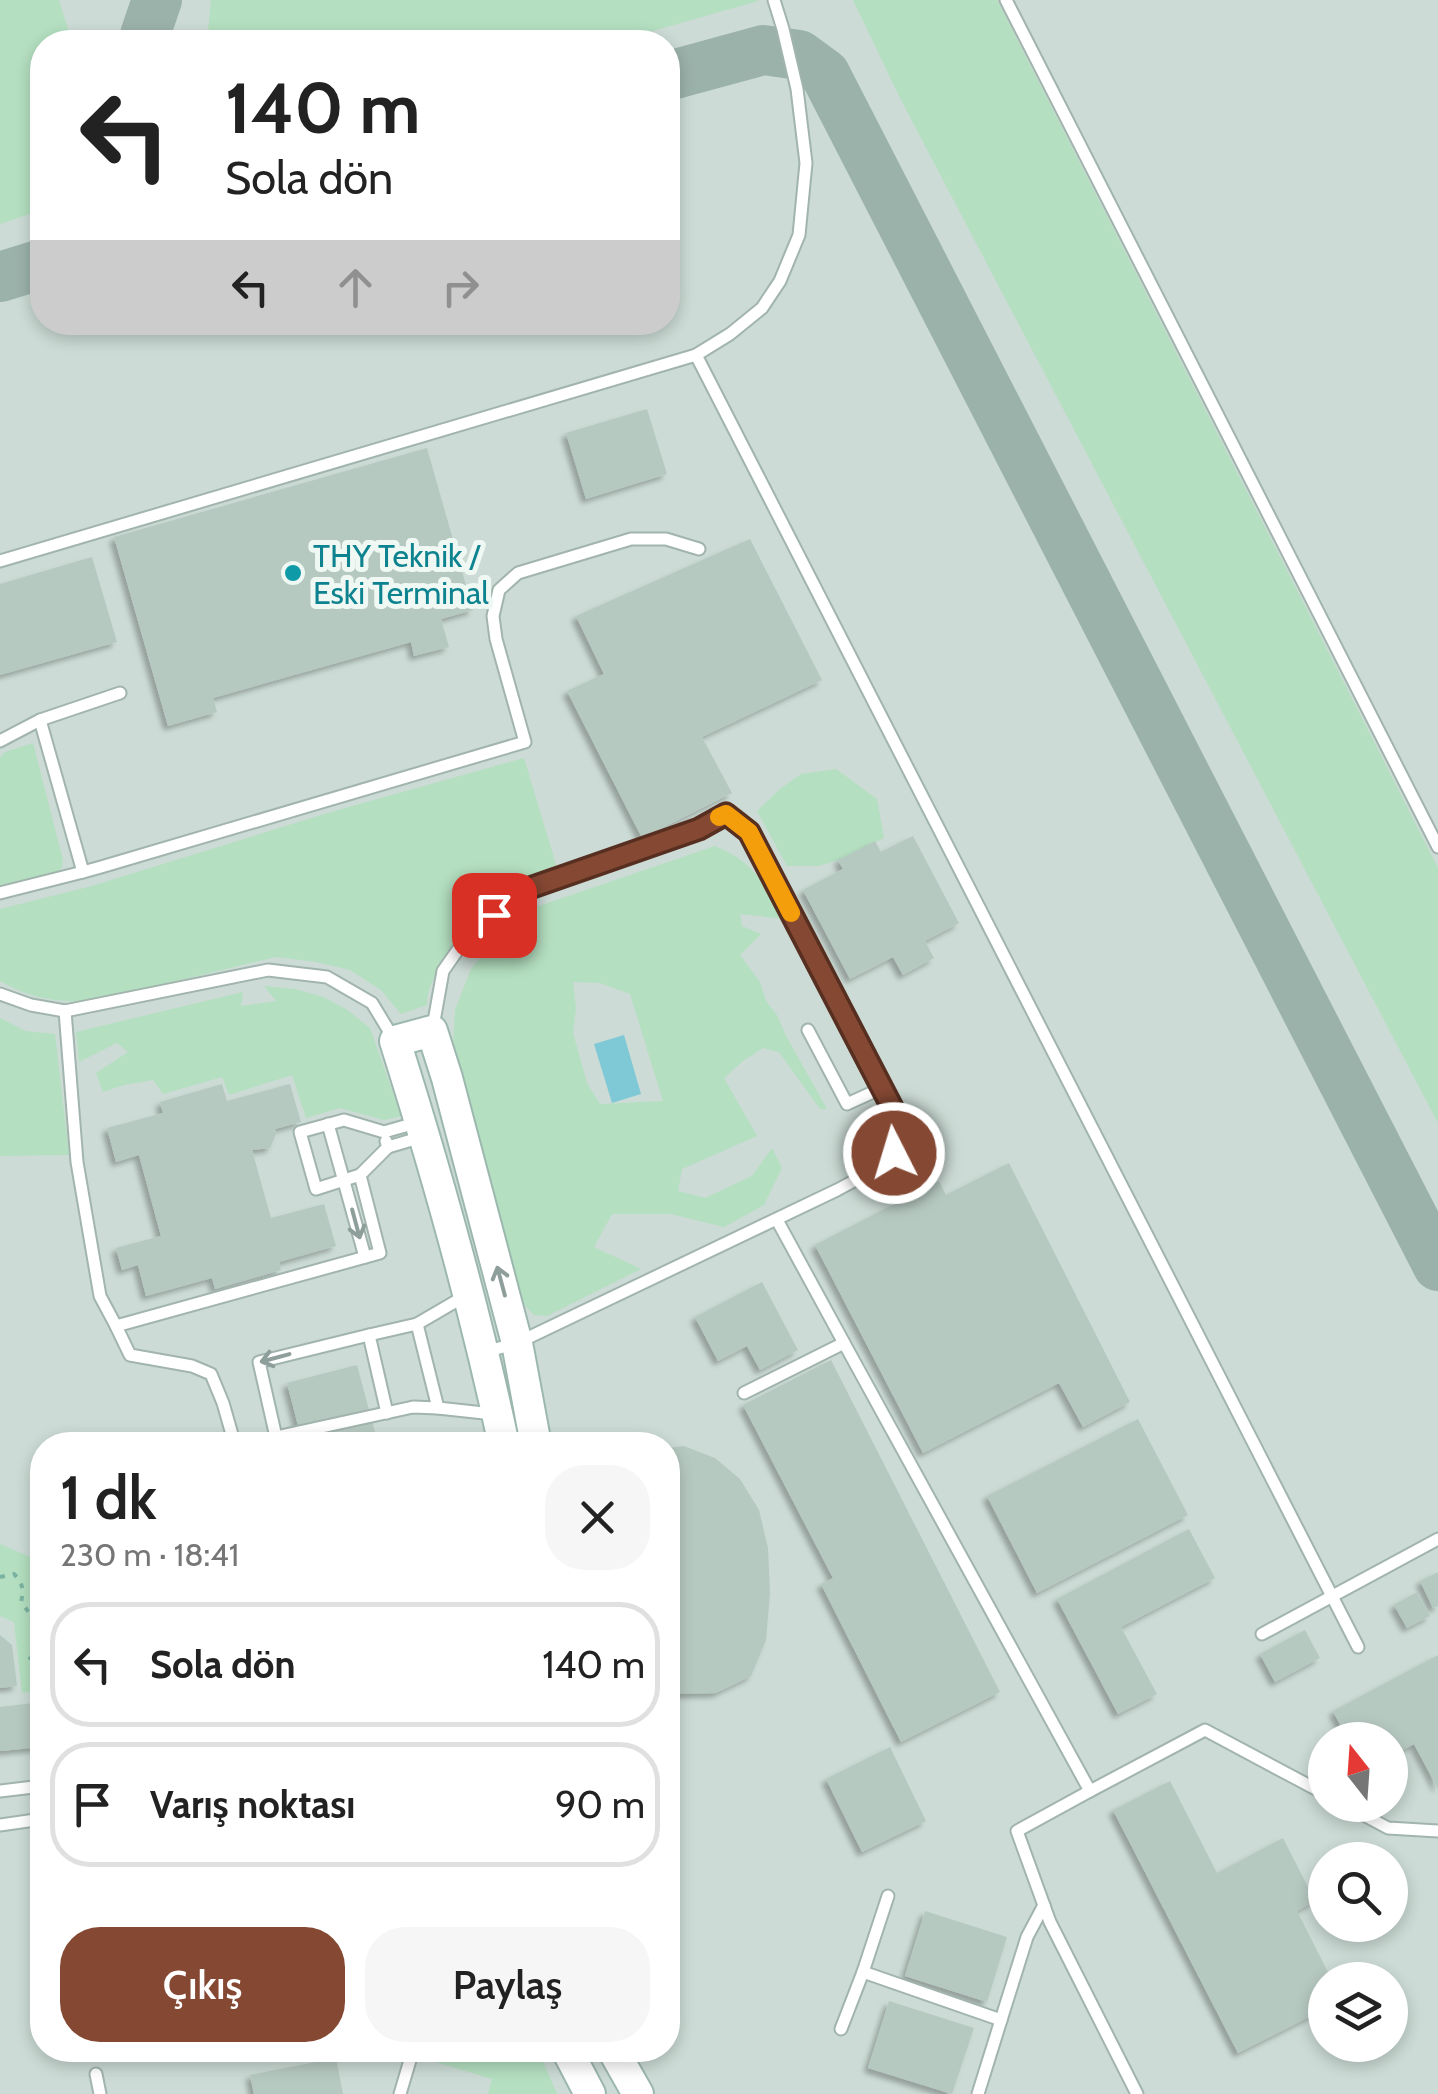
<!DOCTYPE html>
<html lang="tr">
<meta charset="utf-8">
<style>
body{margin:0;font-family:Cabin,sans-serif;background:#f6f6f6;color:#222;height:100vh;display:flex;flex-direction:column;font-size:38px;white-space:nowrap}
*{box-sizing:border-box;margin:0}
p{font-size:32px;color:#767676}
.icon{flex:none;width:55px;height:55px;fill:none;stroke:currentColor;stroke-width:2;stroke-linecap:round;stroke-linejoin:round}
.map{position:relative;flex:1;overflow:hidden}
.details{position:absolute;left:30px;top:1432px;width:650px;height:630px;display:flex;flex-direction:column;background:#fff;border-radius:40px;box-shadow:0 5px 15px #0003}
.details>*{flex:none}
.hud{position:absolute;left:30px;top:30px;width:650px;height:305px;border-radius:40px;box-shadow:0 5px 15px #0003;background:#fff;color:#222;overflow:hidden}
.needle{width:65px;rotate:343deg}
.buttons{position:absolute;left:1308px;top:1722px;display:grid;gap:20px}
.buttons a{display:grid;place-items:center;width:100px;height:100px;border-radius:50%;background:#fff;box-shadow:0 5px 15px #0003;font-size:50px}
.pin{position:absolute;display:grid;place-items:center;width:85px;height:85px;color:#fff;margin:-42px;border-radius:20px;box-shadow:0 5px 15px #0006}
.me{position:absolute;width:110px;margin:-55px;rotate:355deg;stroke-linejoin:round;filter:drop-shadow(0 0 8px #0008)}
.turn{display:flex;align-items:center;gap:35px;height:210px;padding:0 30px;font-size:45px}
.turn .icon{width:130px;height:130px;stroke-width:2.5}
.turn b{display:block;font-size:70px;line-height:85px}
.lanes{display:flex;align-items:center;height:95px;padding:0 30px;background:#0003;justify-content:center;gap:50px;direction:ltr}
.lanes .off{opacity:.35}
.round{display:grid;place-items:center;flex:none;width:105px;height:105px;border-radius:40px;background:#f6f6f6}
.overview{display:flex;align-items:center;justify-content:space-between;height:170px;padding:0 30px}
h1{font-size:60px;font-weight:600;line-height:75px}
.button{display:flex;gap:20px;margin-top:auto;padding:20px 30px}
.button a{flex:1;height:115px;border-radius:40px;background:#854833;color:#fff;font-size:40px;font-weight:600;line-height:115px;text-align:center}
.button a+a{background:#f6f6f6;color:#222}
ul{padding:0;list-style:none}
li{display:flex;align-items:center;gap:30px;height:125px;margin:0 20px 15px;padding:0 10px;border:5px solid #e0e0e0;border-radius:40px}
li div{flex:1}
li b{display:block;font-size:38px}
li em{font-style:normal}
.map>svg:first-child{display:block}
</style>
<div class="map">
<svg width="1438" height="2094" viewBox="0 0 1438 2094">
<defs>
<filter id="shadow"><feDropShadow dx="-4.5" dy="4.5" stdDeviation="2.5" flood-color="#0004"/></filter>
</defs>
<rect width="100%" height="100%" fill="#deece6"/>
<path fill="#ccdbd5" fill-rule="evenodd" d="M0 0H1438V2094H0ZM42 42H668V322H42ZM42 1445H668V2050H42ZM1325 1740H1390V1805H1325ZM1325 1860H1390V1925H1325ZM1325 1980H1390V2045H1325Z"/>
<g fill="#b4dfc0" fill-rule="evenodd">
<polygon points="0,0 59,0 72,42 42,42 42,207 36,212 0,224"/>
<polygon points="211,0 758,0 758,1 614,42 207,42"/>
<polygon points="853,0 997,0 1438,868 1438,1123 901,100"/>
<polygon points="33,743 63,860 62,868 54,874 0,885 0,758 5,752"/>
<path d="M524 758 557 868C504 888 458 922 435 975 430 986 427 994 427 1005L401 1014 381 990 350 970 317 962 276 957 89 1002C52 1001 33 999 0 981V909L92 886 331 812Z"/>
<polygon points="836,769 877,799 884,838 838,860 818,866 787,866 757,811 780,789 801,774"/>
<path d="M715 846C755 862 764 885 786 919L740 914 742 926 761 934 740 955 760 982 766 1001 777 1015 785 1034 827 1109H820L779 1052 763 1048 743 1061 724 1078 757 1136 682 1169 678 1191 705 1198 752 1176 772 1148 782 1168 764 1205 724 1227 671 1214H612L594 1247 641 1269 547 1316 534 1315 524 1304 464 1094 453 1046 455 1010 471 969 501 933 536 907ZM573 982 600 983 630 994 663 1101 600 1104 587 1083 573 1033 576 1008Z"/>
<polygon points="264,986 295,989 323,997 346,1009 370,1028 401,1116 384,1120 340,1108 306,1118 292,1075 229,1095 222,1077 163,1094 153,1080 124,1085 103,1092 96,1073 128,1052 117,1043 79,1062 76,1032 243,992 241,1006 276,1001"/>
<polygon points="0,1018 25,1031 55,1034 69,1155 0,1156"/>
<polygon points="0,1544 42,1562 42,1690 22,1693 14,1622 0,1616"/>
<polygon points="429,2050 538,2050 557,2094 488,2094 492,2079 426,2059"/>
</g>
<polygon fill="#7fc9d7" points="624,1035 641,1094 612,1103 594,1044"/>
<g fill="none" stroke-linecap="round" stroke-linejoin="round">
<g stroke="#9bb2ab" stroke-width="50">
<polyline points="145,42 145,35 157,0"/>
<polyline points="668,76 763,50 799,55 825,74 1438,1266"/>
<polyline points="0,277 42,264"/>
</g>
</g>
<g fill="#b6c9c1" filter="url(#shadow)">
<polygon points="647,409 667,474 586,499 566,433"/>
<polygon points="427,448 473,610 441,619 449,647 414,656 411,642 213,698 217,712 168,726 114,537"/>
<polygon points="750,539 822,680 702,737 732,793 642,838 567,691 604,674 576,616"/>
<polygon points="92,557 117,642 0,675 0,584"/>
<polygon points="913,836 959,923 925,941 934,958 903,975 893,957 850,979 803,890 843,869 838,860 875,841 881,852"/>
<polygon points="222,1084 227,1101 290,1084 301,1122 275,1129 276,1134 270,1148 252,1150 271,1218 324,1204 336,1246 279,1262 281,1270 215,1289 212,1278 146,1296 138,1265 122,1270 116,1248 161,1236 139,1155 116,1162 107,1128 163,1113 160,1102"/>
<polygon points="1009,1163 1130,1402 1083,1427 1059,1383 923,1453 815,1245 939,1181 946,1195"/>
<polygon points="762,1282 798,1350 760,1370 747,1346 718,1361 695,1317"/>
<polygon points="831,1360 1000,1692 901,1742 821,1584 833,1578 743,1405"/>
<polygon points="357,1365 376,1436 340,1445 303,1445 287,1383"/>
<polygon points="1138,1419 1188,1515 1037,1593 987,1496"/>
<polygon points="684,1446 715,1458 740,1479 759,1510 768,1548 770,1593 766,1640 751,1676 716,1693 674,1694 668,1690 668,1448"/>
<polygon points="1189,1529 1215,1578 1121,1627 1157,1694 1118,1714 1057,1599"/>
<polygon points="1438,1572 1438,1606 1433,1608 1420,1581"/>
<polygon points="1417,1592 1430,1616 1407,1628 1394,1605"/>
<polygon points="1305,1630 1320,1658 1275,1682 1260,1654"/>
<polygon points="0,1635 12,1645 17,1686 0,1688"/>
<polygon points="1438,1655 1438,1789 1414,1744 1392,1756 1390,1740 1383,1740 1378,1730 1358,1740 1348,1740 1333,1711"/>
<polygon points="42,1702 42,1747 0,1751 0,1707"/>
<polygon points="890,1747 926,1821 862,1852 826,1779"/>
<polygon points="1170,1781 1217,1873 1283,1838 1315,1901 1297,1911 1332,1980 1325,1980 1325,2009 1238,2053 1113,1810"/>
<polygon points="925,1911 1007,1937 987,2002 905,1976"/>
<polygon points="889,2001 974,2028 952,2094 868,2068"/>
<polygon points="336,2058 343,2094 254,2094 250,2075"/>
</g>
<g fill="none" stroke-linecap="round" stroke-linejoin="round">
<defs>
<g id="lane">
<polyline points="774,0 783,29 797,89 806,163 799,235 780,281 762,308 730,334 696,355 1358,1647"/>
<polyline points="1006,0 1438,847"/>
<polyline points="0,561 696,355"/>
<polyline points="40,720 83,872 101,867 525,742 496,639 493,616 499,590 518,573 631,539 666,539 699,549"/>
<polyline points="0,741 40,720 120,693"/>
<polyline points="0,893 83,872"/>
<polyline points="0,994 31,1005 65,1011 268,970 327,977 372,1003 395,1041"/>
<polyline points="65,1011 77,1162 100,1296 116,1326 380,1253 360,1175 388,1147"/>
<polyline points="433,1027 443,971 464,941 525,890 699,829 726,813 749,832 882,1088 847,1104 808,1030"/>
<polyline points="328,1124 365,1257"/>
<polyline points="386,1141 388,1147 422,1137"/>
<polyline points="360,1175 316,1189 300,1132 344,1120 384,1132 419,1122"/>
<polyline points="777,1220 844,1343"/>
<polyline points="465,1296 417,1324 438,1408 493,1414"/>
<polyline points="116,1326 130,1355 192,1366 211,1374 223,1403 235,1445"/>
<polyline points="369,1335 259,1362 276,1437 413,1407 438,1408"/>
<path d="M485 1352 517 1343 837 1190 878 1168 894 1153C899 1124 895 1114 882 1088"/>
<polyline points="744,1393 844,1343 1090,1791 1205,1730 1325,1794"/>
<polyline points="387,1413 369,1335 417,1324"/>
<polyline points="1262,1634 1438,1539"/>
<polyline points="0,1791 42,1786"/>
<polyline points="1090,1791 1017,1831 1050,1922 1137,2094"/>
<polyline points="1345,1805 1388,1828 1438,1831"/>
<polyline points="0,1825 42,1819"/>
<polyline points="863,1972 888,1896"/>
<polyline points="1001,2020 1027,1937 1044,1905"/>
<polyline points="841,2029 863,1972 1001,2020 978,2094"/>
<polyline points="96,2074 100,2094"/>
<polyline points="400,2094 413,2050"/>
</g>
<g id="secondary">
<path d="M504 1445C475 1309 437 1174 395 1041L432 1031 447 1078 517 1343 536 1445"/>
<polyline points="567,2050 590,2094"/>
<polyline points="613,2050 638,2094"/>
</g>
</defs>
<use href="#lane" stroke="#a1b4ad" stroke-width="15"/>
<use href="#secondary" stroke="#9cb8ae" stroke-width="34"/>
<path stroke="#7bb3a2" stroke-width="4" stroke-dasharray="5 8" stroke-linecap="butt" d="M0 1577 14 1574C23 1583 24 1590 21 1602 36 1619 37 1637 30 1658L42 1654"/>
<use href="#lane" stroke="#fff" stroke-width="11"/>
<use href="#secondary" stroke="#fff" stroke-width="30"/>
</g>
<defs><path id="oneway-shaft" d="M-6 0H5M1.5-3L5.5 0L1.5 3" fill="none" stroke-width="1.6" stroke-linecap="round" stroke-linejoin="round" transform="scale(2.5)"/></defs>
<g stroke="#8e9e9a">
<use href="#oneway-shaft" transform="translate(356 1224) rotate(75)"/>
<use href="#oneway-shaft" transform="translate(501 1281) rotate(-105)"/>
<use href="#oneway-shaft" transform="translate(275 1358) rotate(165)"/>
</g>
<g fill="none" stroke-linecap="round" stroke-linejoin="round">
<defs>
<polyline id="route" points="494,915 524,890 699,829 726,814 749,832 896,1115 898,1132 894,1153"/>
</defs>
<use href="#route" stroke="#562f21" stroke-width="25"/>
<use href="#route" stroke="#854833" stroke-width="18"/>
<polyline stroke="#f59e0b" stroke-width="18" points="719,817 726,814 749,832 791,913"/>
</g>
<circle fill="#0f9aa8" stroke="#eff8f3" stroke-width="4" cx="293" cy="573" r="10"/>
<g text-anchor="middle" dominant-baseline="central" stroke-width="10" stroke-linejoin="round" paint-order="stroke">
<g font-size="32" fill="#0d838f" stroke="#eff8f3" text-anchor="start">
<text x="313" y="555">THY Teknik /<tspan x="313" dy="37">Eski Terminal</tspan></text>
</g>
</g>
</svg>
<div class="buttons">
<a><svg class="needle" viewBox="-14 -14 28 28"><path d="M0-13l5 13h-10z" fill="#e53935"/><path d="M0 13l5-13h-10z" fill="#767676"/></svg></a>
<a><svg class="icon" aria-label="search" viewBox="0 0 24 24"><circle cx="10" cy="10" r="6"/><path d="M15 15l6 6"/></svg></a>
<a><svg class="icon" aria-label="layers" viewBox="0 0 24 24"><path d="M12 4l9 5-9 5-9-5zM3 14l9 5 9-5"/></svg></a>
</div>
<div class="pin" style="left:494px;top:915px;background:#d93025"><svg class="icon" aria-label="arrive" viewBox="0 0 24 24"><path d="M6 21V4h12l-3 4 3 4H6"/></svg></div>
<svg class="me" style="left:894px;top:1153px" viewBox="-20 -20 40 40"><circle r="17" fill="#854833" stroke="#fff" stroke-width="3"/><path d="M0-11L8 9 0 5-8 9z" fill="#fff"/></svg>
<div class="hud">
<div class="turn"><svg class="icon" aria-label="left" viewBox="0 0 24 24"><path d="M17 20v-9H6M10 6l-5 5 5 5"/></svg><div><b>140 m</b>Sola dön</div></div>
<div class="lanes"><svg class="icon" aria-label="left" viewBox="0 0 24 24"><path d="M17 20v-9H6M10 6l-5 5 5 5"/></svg><svg class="icon off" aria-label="ahead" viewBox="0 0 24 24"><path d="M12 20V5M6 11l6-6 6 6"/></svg><svg class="icon off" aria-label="right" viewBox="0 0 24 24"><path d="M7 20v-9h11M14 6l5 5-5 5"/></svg></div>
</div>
<section class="details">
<div class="overview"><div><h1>1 dk</h1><p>230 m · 18:41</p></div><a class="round"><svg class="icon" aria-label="close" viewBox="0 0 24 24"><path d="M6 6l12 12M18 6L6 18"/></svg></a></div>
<ul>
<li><svg class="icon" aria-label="left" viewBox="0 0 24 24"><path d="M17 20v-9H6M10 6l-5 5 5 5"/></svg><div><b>Sola dön</b></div><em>140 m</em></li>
<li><svg class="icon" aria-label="arrive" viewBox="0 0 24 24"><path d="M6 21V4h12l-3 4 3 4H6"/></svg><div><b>Varış noktası</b></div><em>90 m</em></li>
</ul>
<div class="button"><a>Çıkış</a><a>Paylaş</a></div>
</section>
</div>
